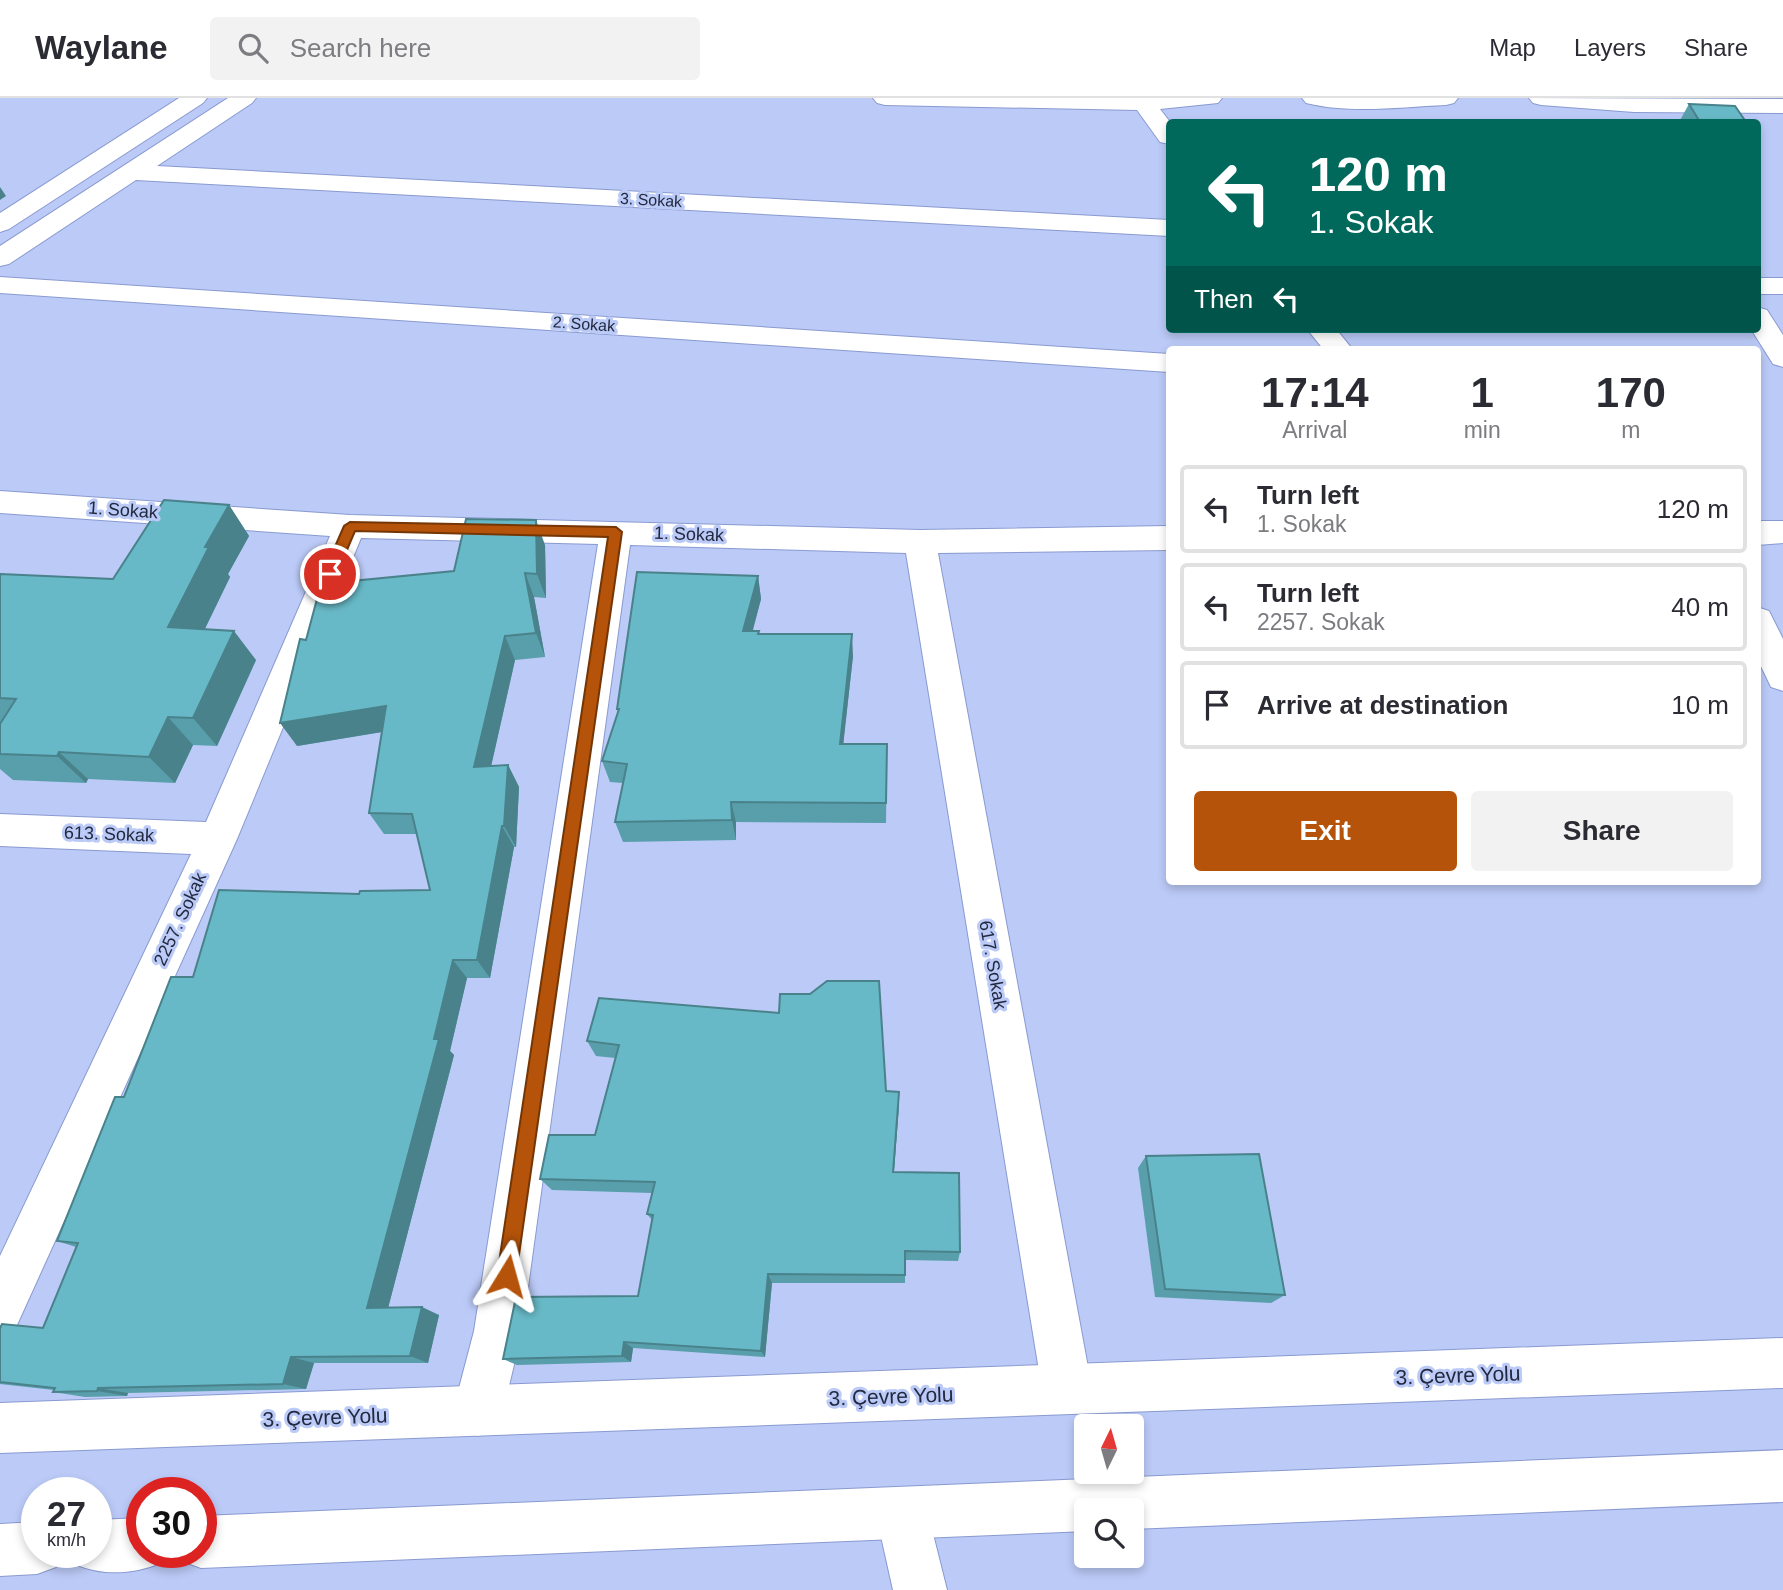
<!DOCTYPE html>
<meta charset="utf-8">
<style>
body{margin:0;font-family:Arial,sans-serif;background:#f2f2f3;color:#2b2b33;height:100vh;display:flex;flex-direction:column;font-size:26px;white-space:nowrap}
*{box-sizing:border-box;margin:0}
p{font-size:23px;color:#7c7c81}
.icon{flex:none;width:38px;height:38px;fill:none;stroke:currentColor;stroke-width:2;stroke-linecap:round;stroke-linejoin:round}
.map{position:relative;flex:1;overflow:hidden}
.sheet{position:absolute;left:1166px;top:248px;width:595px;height:539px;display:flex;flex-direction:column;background:#fff;border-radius:7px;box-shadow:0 4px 10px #0003}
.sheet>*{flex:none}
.hud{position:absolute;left:1166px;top:21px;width:595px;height:214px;border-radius:7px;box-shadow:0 4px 10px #0003;background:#00695c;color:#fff;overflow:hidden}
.needle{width:46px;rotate:5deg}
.controls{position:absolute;left:1074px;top:1316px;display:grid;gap:14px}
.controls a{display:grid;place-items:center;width:70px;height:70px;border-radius:7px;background:#fff;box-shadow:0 4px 10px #0003;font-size:35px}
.speed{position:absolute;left:21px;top:1379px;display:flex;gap:14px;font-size:35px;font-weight:700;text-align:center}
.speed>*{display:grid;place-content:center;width:91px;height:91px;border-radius:50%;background:#fff;box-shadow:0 4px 10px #0003;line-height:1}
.speed small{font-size:18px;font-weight:400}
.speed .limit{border:10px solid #d22;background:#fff;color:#111}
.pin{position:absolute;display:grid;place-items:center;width:60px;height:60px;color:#fff;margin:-30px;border:4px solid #fff;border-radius:50%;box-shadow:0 2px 7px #0007}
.me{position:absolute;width:77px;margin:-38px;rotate:8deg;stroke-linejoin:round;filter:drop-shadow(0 0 5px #0008)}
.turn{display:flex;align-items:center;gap:24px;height:147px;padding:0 28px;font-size:32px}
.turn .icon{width:91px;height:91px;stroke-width:2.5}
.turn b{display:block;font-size:49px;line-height:60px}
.then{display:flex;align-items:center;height:66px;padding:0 28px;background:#0003;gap:14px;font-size:26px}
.eta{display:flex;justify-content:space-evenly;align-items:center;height:119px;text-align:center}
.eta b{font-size:42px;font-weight:600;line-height:49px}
.primary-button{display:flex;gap:14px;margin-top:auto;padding:14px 28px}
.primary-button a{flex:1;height:80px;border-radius:7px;background:#b45309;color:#fff;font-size:28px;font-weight:600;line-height:80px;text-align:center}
.primary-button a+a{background:#f2f2f3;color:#2b2b33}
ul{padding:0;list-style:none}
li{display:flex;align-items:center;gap:21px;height:88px;margin:0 14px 10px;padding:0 14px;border:4px solid #e1e1e2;border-radius:7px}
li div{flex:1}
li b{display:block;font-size:26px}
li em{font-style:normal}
header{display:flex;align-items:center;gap:42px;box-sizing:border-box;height:98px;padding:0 35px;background:#fff;border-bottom:2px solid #e1e1e2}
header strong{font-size:33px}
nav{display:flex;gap:38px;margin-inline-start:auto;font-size:24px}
.search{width:490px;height:63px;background:#f2f2f3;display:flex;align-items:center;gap:18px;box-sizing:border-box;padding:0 24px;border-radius:7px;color:#7c7c81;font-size:26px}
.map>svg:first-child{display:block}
</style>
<header>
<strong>Waylane</strong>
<div class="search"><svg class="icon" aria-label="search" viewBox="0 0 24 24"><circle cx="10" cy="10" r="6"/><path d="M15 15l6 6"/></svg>Search here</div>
<nav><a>Map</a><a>Layers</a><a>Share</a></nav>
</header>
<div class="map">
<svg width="1783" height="1492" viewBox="0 0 1783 1492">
<rect width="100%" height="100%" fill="#bbcaf7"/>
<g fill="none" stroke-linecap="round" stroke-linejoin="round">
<defs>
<g id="minor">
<polygon points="179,0 207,0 203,5 9,131 0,134 0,115"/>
<polygon points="228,0 256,0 252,5 157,68 1169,122 1169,138 136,82 9,166 0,168 0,148"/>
<polygon points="873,0 1222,0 1218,5 1160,11 1170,24 1169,46 1160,44 1137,12 885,7 877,5"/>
<path d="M1302 0H1458L1454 5 1446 7C1401 9 1350 16 1306 5Z"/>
<polygon points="1529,0 1783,1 1783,15 1634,14 1541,7 1533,5"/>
<polygon points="0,179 1169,256 1169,274 0,195"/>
<rect x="1757" y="180" width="26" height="16"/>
<polygon points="1757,209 1767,212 1783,237 1783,269 1773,266 1751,231 1757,231"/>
<polygon points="1307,231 1336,231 1353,252 1324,252"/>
<polygon points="0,393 350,417 920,432 1169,428 1169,452 938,455 1092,1291 1085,1309 1067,1316 1049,1309 1042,1291 906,455 630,447 522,1233 503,1313 496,1331 478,1338 460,1331 453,1313 474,1233 598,446 361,440 237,741 17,1227 0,1234 0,1158 191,756 0,748 0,716 206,724 330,438 0,415"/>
<polygon points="1757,423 1783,423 1783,445 1757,447"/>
<polygon points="1757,509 1769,513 1783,541 1783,593 1771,589 1757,560"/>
<polygon points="902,1390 920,1398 928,1416 947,1492 893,1492 876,1416 884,1398"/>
</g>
<g id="major">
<polygon points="1783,1240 1783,1290 0,1355 0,1305"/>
<polygon points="1783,1352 1783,1404 1132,1431 1132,1412 1087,1412 1087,1433 201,1470 182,1463 179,1454 201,1454 201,1418"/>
<path d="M142 1420V1454H165L161 1465C134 1476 104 1478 77 1467L72 1454H96V1422Z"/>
<polygon points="37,1424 37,1454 62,1454 56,1469 37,1476 0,1478 0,1426"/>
</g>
</defs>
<use href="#minor" stroke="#899ad0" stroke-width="2"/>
<use href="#major" stroke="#899ad0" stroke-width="2"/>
<use href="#minor" fill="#fff" fill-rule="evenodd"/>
<use href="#major" fill="#fff" fill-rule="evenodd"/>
</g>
<g fill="#599fab">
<polygon points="1689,6 1746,24 1679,24"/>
<polygon points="229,407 249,438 228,476 230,479 205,531 256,562 217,648 193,647 175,685 88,681 86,685 13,682 0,671 0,476 113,481"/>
<polygon points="545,447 546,500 534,499 545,559 515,562 491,668 508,667 519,689 516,749 514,749 490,880 467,880 450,953 454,957 388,1210 439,1217 428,1265 314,1265 306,1291 128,1295 127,1298 85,1299 53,1294 54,1292 0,1286 0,1230 43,1230 76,1149 57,1143 124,999 193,879 359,796 430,792 417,736 384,736 369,715 382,634 297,648 306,542 454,473"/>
<polygon points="758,478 761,501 752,533 853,558 843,646 887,646 886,725 736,724 736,742 623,744 615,724 623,685 610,684 602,663 618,614 617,611"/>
<polygon points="599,900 886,993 899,1007 894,1074 960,1154 958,1163 905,1162 905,1185 772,1185 765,1259 633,1250 631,1264 517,1267 503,1261 638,1198 652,1122 647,1116 652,1095 552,1092 540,1081 595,1037 615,960 596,958 587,943"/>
<polygon points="1146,1058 1285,1197 1271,1205 1155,1199 1138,1070"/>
</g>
<g fill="#49828b">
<polygon points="0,89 6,98 0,102"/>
<polygon points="229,407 249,438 228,476 230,479 191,559 168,529 205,449"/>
<polygon points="536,422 545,447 546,500 537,476"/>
<polygon points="525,475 534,499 545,559 536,535"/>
<polygon points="758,478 761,501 747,555 743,533"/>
<polygon points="234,533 256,562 217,648 193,620"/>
<polygon points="852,536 853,558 841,667 840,646"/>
<polygon points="505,538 515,562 486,691 474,669"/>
<polygon points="386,608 400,631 297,648 280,625"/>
<polygon points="168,619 193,647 175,685 149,659"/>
<polygon points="59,654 88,681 86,685 57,658"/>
<polygon points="508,667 519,689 516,749 504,728"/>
<polygon points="731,704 736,724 736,742 732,722"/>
<polygon points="502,728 514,749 490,880 477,862"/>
<polygon points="453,862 467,880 450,953 454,957 386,1218 367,1210"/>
<polygon points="899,994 899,1007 893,1085 893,1074"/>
<polygon points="768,1176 772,1185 765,1259 761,1253"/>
<polygon points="422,1209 439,1217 428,1265 410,1258"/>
<polygon points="624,1244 633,1250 631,1264 622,1258"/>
<polygon points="291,1259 314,1265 306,1291 283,1286"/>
<polygon points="98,1290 128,1295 127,1298 97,1293"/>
</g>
<g fill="#68b9c7" stroke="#49828b" stroke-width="2">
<polygon points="1689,6 1735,8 1746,24 1700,24"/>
<polygon points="164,402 229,407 205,449 209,449 168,529 234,533 193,620 168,619 149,659 59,654 57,658 0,656 0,626 16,601 0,600 0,476 113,481"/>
<polygon points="466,421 536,422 537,476 525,475 536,535 505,538 474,669 508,667 504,728 502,728 477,862 453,862 434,941 439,941 367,1210 422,1209 410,1258 291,1259 283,1286 98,1290 97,1293 53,1294 55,1290 0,1284 0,1230 2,1226 43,1230 78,1145 57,1143 115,999 124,999 171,879 193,879 219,792 359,796 360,793 430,792 412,716 369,715 386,608 280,625 300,541 306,542 321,486 454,473"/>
<polygon points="637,474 758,478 743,533 759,533 758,536 852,536 840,646 887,646 886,705 731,704 732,722 615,724 627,666 602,663 619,611 617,611"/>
<polygon points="827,883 879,883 886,993 899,994 893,1074 959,1075 960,1154 905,1153 905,1177 768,1176 761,1253 624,1244 622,1258 503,1261 516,1199 638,1198 653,1117 647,1116 655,1084 540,1081 549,1037 595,1037 619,947 587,943 599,900 779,915 780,896 810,896"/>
<polygon points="1259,1056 1285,1197 1165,1191 1146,1058"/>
</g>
<polygon fill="#b45309" stroke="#753606" stroke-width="2" points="350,424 616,429 622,434 516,1178 514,1185 507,1188 500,1185 497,1178 608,439 355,433 335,480 325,480 323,476 344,428"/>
<g text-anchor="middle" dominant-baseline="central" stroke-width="6" stroke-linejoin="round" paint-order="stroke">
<g font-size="16" fill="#22293f" stroke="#bbcaf7">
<text transform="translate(651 102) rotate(3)">3. Sokak</text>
<text transform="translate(584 226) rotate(4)">2. Sokak</text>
</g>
<g font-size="18" fill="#22293f" stroke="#bbcaf7">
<text transform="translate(123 412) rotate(4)">1. Sokak</text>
<text transform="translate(689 436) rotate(2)">1. Sokak</text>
<text transform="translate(109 736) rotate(2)">613. Sokak</text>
<text transform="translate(180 821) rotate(-65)">2257. Sokak</text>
<text transform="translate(993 867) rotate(80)">617. Sokak</text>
</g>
<g font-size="21" fill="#22293f" stroke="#bbcaf7">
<text transform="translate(1458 1277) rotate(-2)">3. Çevre Yolu</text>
<text transform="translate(891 1298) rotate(-2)">3. Çevre Yolu</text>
<text transform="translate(325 1319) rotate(-2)">3. Çevre Yolu</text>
</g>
</g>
</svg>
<div class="controls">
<a><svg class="needle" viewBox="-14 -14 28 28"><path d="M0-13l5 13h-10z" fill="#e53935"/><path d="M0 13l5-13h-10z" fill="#7c7c81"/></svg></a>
<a><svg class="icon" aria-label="search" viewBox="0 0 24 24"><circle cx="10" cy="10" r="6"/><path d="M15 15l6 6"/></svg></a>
</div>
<div class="speed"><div>27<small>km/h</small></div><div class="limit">30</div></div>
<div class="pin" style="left:330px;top:476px;background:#d93025"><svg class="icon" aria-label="arrive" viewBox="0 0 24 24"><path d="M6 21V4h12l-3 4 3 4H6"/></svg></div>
<svg class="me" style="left:507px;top:1178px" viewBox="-20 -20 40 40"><path d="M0-17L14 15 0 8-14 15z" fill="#b45309" stroke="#fff" stroke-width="4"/></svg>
<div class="hud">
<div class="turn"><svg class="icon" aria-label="left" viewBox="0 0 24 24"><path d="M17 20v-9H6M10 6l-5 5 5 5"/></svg><div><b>120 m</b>1. Sokak</div></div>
<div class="then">Then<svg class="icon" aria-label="left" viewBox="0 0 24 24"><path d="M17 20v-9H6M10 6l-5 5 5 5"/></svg></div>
</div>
<section class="sheet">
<div class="eta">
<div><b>17:14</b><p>Arrival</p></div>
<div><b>1</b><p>min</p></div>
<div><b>170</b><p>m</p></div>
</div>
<ul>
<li><svg class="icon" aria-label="left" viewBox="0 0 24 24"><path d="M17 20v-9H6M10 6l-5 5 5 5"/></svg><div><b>Turn left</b><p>1. Sokak</p></div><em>120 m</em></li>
<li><svg class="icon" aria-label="left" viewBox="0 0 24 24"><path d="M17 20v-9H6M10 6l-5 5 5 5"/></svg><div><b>Turn left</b><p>2257. Sokak</p></div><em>40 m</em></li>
<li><svg class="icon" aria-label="arrive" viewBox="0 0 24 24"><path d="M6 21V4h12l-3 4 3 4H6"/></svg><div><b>Arrive at destination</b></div><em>10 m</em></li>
</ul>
<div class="primary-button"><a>Exit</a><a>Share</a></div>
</section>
</div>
